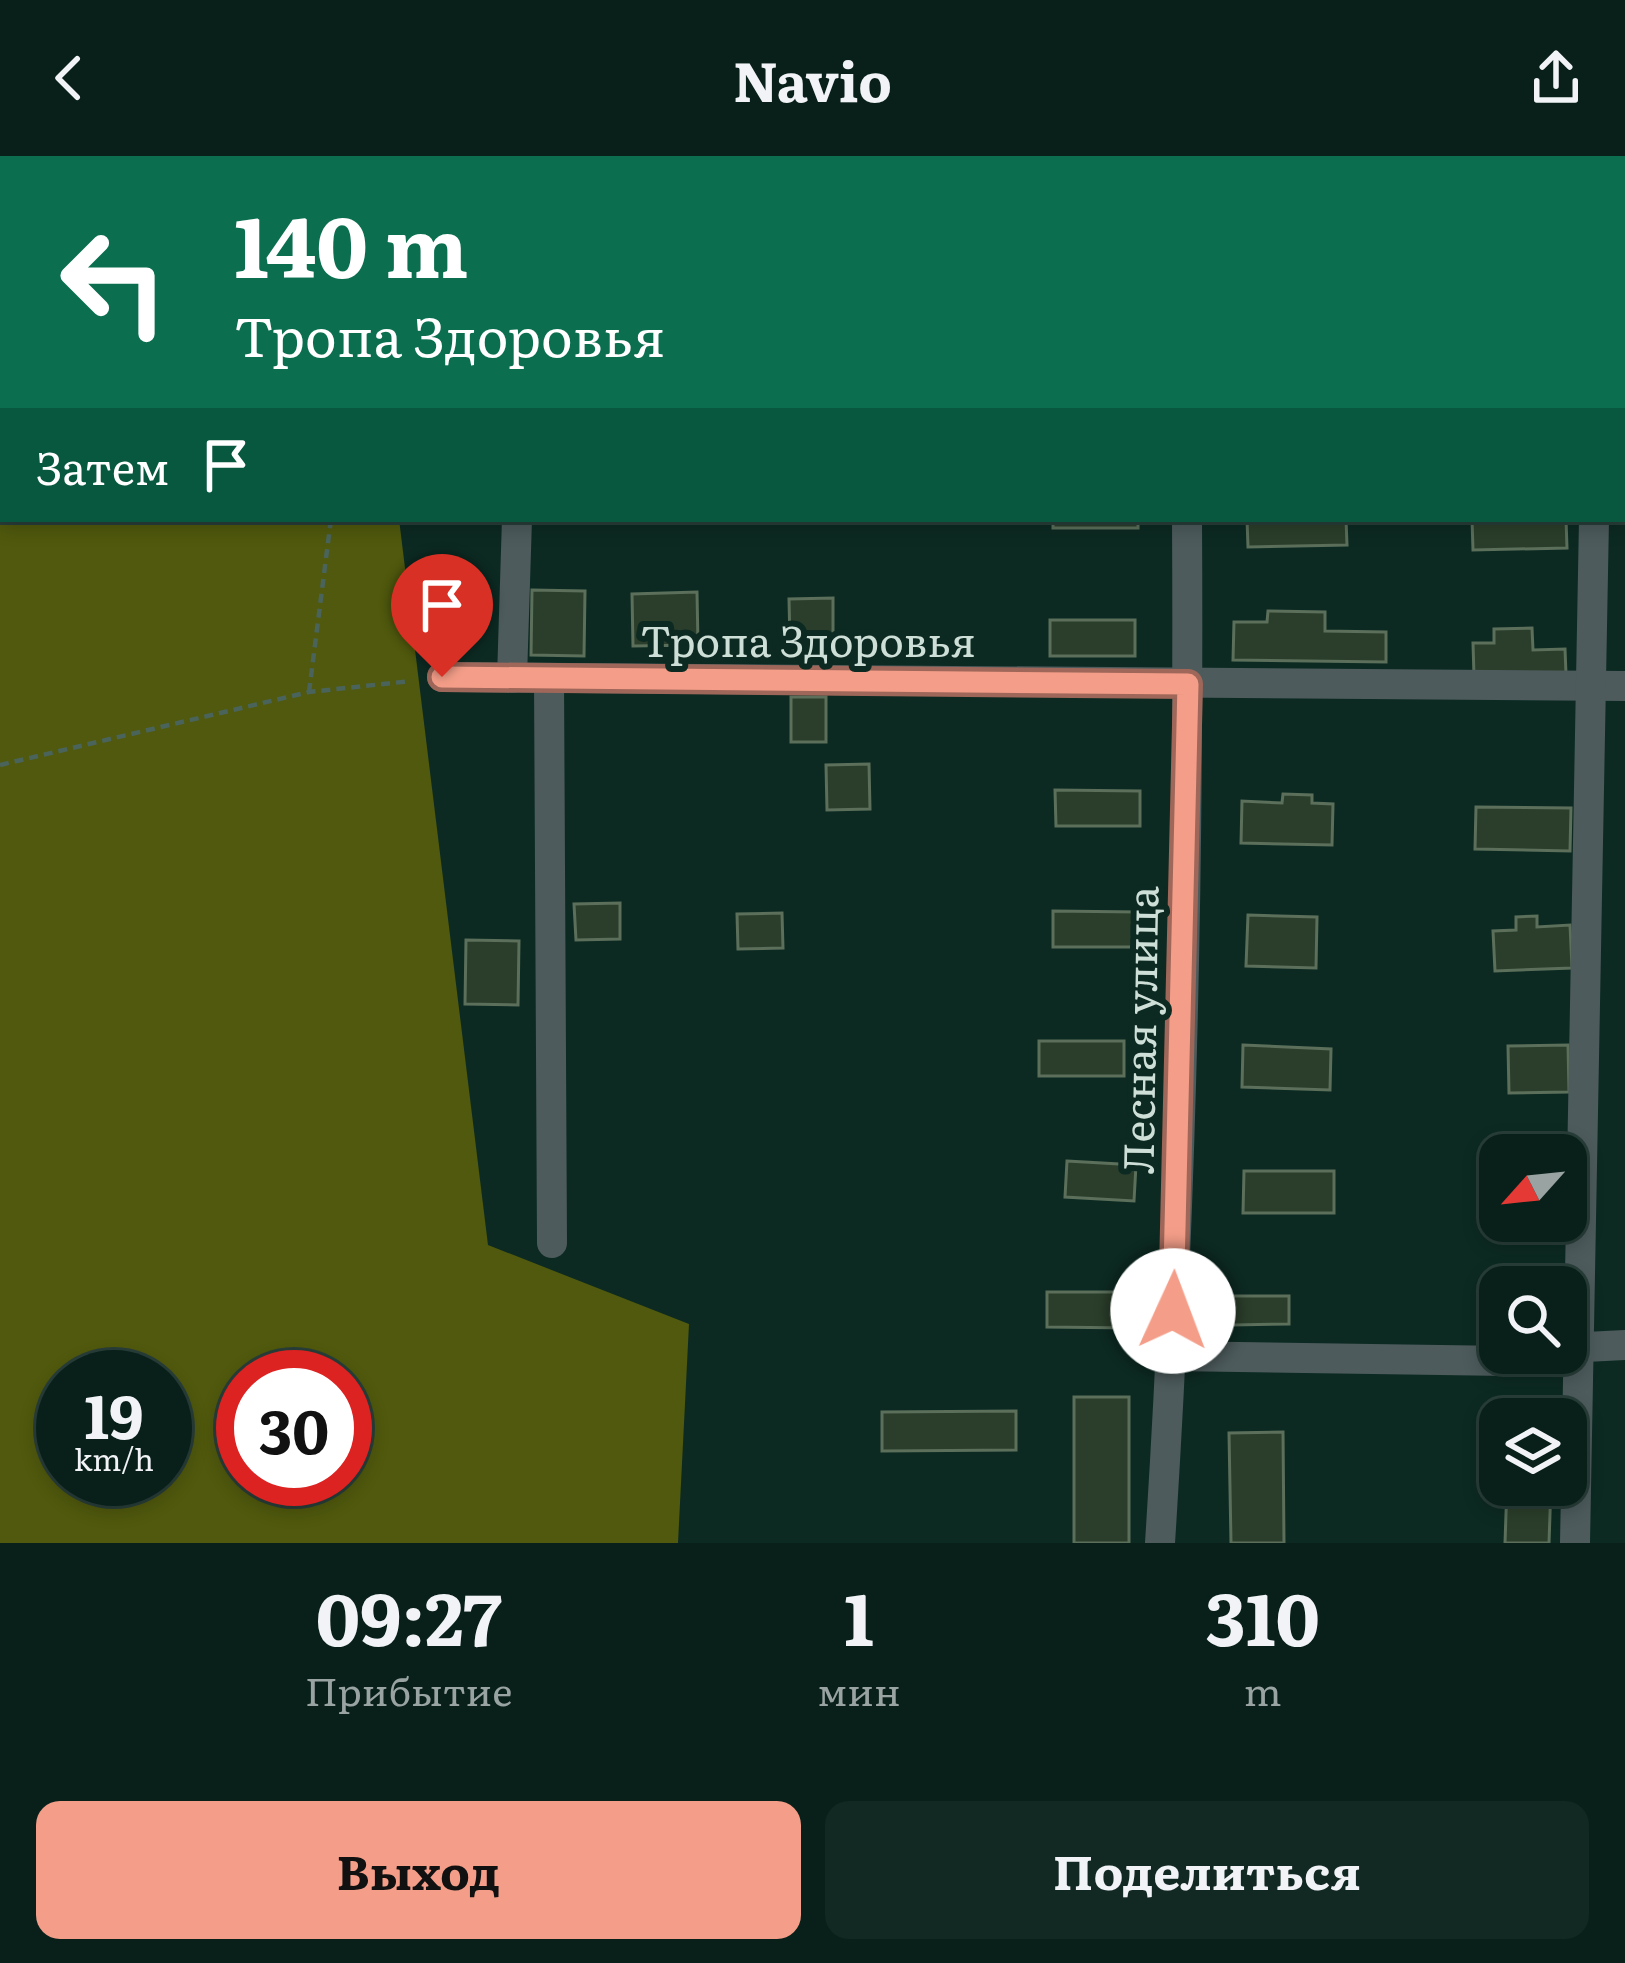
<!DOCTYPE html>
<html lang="ru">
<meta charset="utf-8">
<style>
body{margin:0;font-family:Literata,serif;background:#122823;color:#f1f3f6;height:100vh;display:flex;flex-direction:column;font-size:45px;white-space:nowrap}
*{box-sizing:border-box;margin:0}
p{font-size:39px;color:#99a3a2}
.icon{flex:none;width:66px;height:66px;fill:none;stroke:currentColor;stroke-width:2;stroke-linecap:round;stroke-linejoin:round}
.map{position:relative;height:1387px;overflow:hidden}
.panel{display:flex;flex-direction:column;background:#09201a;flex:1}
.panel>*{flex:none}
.guide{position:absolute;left:0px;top:0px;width:1626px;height:366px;box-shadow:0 6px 18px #0003,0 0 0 3px #293e39;background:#0b6e4f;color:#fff;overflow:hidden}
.needle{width:78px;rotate:243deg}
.buttons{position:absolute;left:1479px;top:978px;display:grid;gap:24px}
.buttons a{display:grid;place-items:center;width:108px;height:108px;border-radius:24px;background:#09201a;box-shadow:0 6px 18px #0003,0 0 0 3px #293e39;font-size:60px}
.speed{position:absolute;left:36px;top:1194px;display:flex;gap:24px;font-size:60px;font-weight:700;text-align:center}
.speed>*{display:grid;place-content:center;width:156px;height:156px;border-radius:50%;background:#09201a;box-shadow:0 6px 18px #0003,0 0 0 3px #293e39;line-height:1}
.speed small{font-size:30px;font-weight:400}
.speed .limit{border:18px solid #d22;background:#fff;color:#111}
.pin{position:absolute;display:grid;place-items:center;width:102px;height:102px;color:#fff;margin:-123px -51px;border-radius:50% 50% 50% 0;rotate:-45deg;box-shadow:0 0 12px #0007}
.pin .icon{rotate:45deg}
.me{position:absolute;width:132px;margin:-66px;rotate:2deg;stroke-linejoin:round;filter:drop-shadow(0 0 9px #0008)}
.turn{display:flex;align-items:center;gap:42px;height:252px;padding:0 36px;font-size:54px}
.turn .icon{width:156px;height:156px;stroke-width:2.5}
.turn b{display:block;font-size:84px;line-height:102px}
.then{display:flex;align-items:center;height:114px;padding:0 36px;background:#0003;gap:24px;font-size:45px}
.eta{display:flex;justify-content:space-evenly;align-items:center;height:204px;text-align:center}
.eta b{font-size:72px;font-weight:700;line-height:84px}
.cta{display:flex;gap:24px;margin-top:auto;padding:24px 36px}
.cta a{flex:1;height:138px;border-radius:24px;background:#f49e89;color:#111;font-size:48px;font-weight:700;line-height:138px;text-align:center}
.cta a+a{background:#122823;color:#f1f3f6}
header{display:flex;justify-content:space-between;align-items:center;height:156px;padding:0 36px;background:#09201a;font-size:54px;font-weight:700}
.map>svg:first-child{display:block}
</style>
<header><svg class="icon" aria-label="back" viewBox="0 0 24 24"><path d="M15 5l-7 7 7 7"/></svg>Navio<svg class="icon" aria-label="share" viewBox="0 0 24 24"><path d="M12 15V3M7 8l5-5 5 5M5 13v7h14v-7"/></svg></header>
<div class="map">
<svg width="1625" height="1387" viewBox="0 0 1625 1387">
<rect width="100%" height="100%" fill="#0c2a22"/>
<path fill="#50590d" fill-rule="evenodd" d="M0 0H386L3 3V363H399L488 1089 689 1168 678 1387H0ZM63 1221H165V1323H63ZM243 1221H345V1323H243Z"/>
<g fill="#2b3e2b" stroke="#5b6f5b" stroke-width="3">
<rect x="1053" y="363" width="85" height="9"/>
<polygon points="1247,363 1346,363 1347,389 1248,391"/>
<polygon points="1472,363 1566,363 1567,392 1473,394"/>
<polygon points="532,434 585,435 584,500 531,499"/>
<polygon points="697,436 698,489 633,490 632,438"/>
<polygon points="833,442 833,486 790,487 789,443"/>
<polygon points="1268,455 1325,456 1325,475 1386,476 1386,506 1233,504 1234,466 1267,466"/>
<rect x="1050" y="464" width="85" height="36"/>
<polygon points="1532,472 1533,494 1565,493 1566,518 1474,520 1473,487 1494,487 1494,473"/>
<rect x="791" y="541" width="35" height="45"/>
<polygon points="869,608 870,653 827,654 826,609"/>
<polygon points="1055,634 1140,635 1140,670 1056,670"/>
<polygon points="1283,638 1312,639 1312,647 1333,648 1332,689 1241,687 1242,645 1282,647"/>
<polygon points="1476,651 1571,652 1570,695 1475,693"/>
<polygon points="620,747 620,783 576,784 574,748"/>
<polygon points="1053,755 1138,756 1138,791 1053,791"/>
<polygon points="782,757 783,792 738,793 737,758"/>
<polygon points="1248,759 1317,761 1316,812 1246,810"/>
<polygon points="1537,760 1537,771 1570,769 1572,812 1495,815 1493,775 1516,774 1516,761"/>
<polygon points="466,784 519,785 518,849 465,848"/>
<rect x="1039" y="885" width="85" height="35"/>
<polygon points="1243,889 1331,893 1330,934 1242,931"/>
<polygon points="1568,889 1569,936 1509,937 1508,890"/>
<polygon points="1067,1005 1136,1009 1134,1045 1065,1041"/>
<polygon points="1244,1015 1334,1015 1334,1057 1243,1057"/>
<polygon points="1047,1136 1132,1136 1132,1172 1047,1171"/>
<polygon points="1233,1140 1289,1140 1289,1168 1233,1169"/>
<rect x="1074" y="1241" width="55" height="146"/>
<polygon points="1016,1255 1016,1294 882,1295 882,1256"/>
<polygon points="1283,1276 1284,1387 1231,1387 1229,1277"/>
<polygon points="1507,1329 1551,1329 1549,1387 1505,1387"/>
</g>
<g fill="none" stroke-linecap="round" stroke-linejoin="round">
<g stroke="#4a645c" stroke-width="4.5" stroke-dasharray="9 6" stroke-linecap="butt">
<polyline points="384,3 385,0"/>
<polyline points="309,536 331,363"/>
<polyline points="0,609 309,536 411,525"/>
</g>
<g stroke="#4d5b5c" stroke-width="30">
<polyline points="1184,0 1184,3"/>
<polyline points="529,3 529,0"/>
<polyline points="1599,3 1599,0"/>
<polyline points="442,521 1625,530"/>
<polyline points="512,522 517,363"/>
<polyline points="549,523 552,1087"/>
<polyline points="1566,1192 1625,1189"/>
<polyline points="1172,1200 1508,1205 1546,1197"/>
<path d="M1160 1387C1182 1047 1189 704 1187 363"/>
<polyline points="1575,1387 1594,363"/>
</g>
</g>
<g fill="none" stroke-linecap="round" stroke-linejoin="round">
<defs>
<polyline id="route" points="442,521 1188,528 1173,1155"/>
</defs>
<use href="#route" stroke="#9f6759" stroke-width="30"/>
<use href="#route" stroke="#f49e89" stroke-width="21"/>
</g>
<g text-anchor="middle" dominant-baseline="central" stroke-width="12" stroke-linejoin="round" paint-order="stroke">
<g font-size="42" fill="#cedfd8" stroke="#0c2a22">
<text x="808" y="483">Тропа Здоровья</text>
<text transform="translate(1138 874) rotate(-89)">Лесная улица</text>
</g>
</g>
</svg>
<div class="buttons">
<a><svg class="needle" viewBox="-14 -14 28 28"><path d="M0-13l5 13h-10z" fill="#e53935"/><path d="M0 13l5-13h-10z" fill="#99a3a2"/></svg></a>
<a><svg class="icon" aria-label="search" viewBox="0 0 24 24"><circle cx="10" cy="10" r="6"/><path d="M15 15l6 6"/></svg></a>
<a><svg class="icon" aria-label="layers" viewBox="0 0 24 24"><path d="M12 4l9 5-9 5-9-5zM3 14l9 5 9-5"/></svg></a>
</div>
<div class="speed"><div>19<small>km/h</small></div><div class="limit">30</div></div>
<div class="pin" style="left:442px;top:521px;background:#d93025"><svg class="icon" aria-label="arrive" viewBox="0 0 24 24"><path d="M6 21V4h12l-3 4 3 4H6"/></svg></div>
<svg class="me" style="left:1173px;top:1155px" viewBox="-20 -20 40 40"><circle r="19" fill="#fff"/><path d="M0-13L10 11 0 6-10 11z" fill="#f49e89"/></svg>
<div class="guide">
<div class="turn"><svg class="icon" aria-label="left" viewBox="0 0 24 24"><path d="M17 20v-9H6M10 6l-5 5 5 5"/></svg><div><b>140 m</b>Тропа Здоровья</div></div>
<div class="then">Затем<svg class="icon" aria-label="arrive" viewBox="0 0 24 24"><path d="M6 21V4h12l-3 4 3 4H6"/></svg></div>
</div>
</div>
<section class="panel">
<div class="eta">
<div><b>09:27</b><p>Прибытие</p></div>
<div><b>1</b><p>мин</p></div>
<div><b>310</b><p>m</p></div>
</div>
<div class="cta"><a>Выход</a><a>Поделиться</a></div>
</section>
